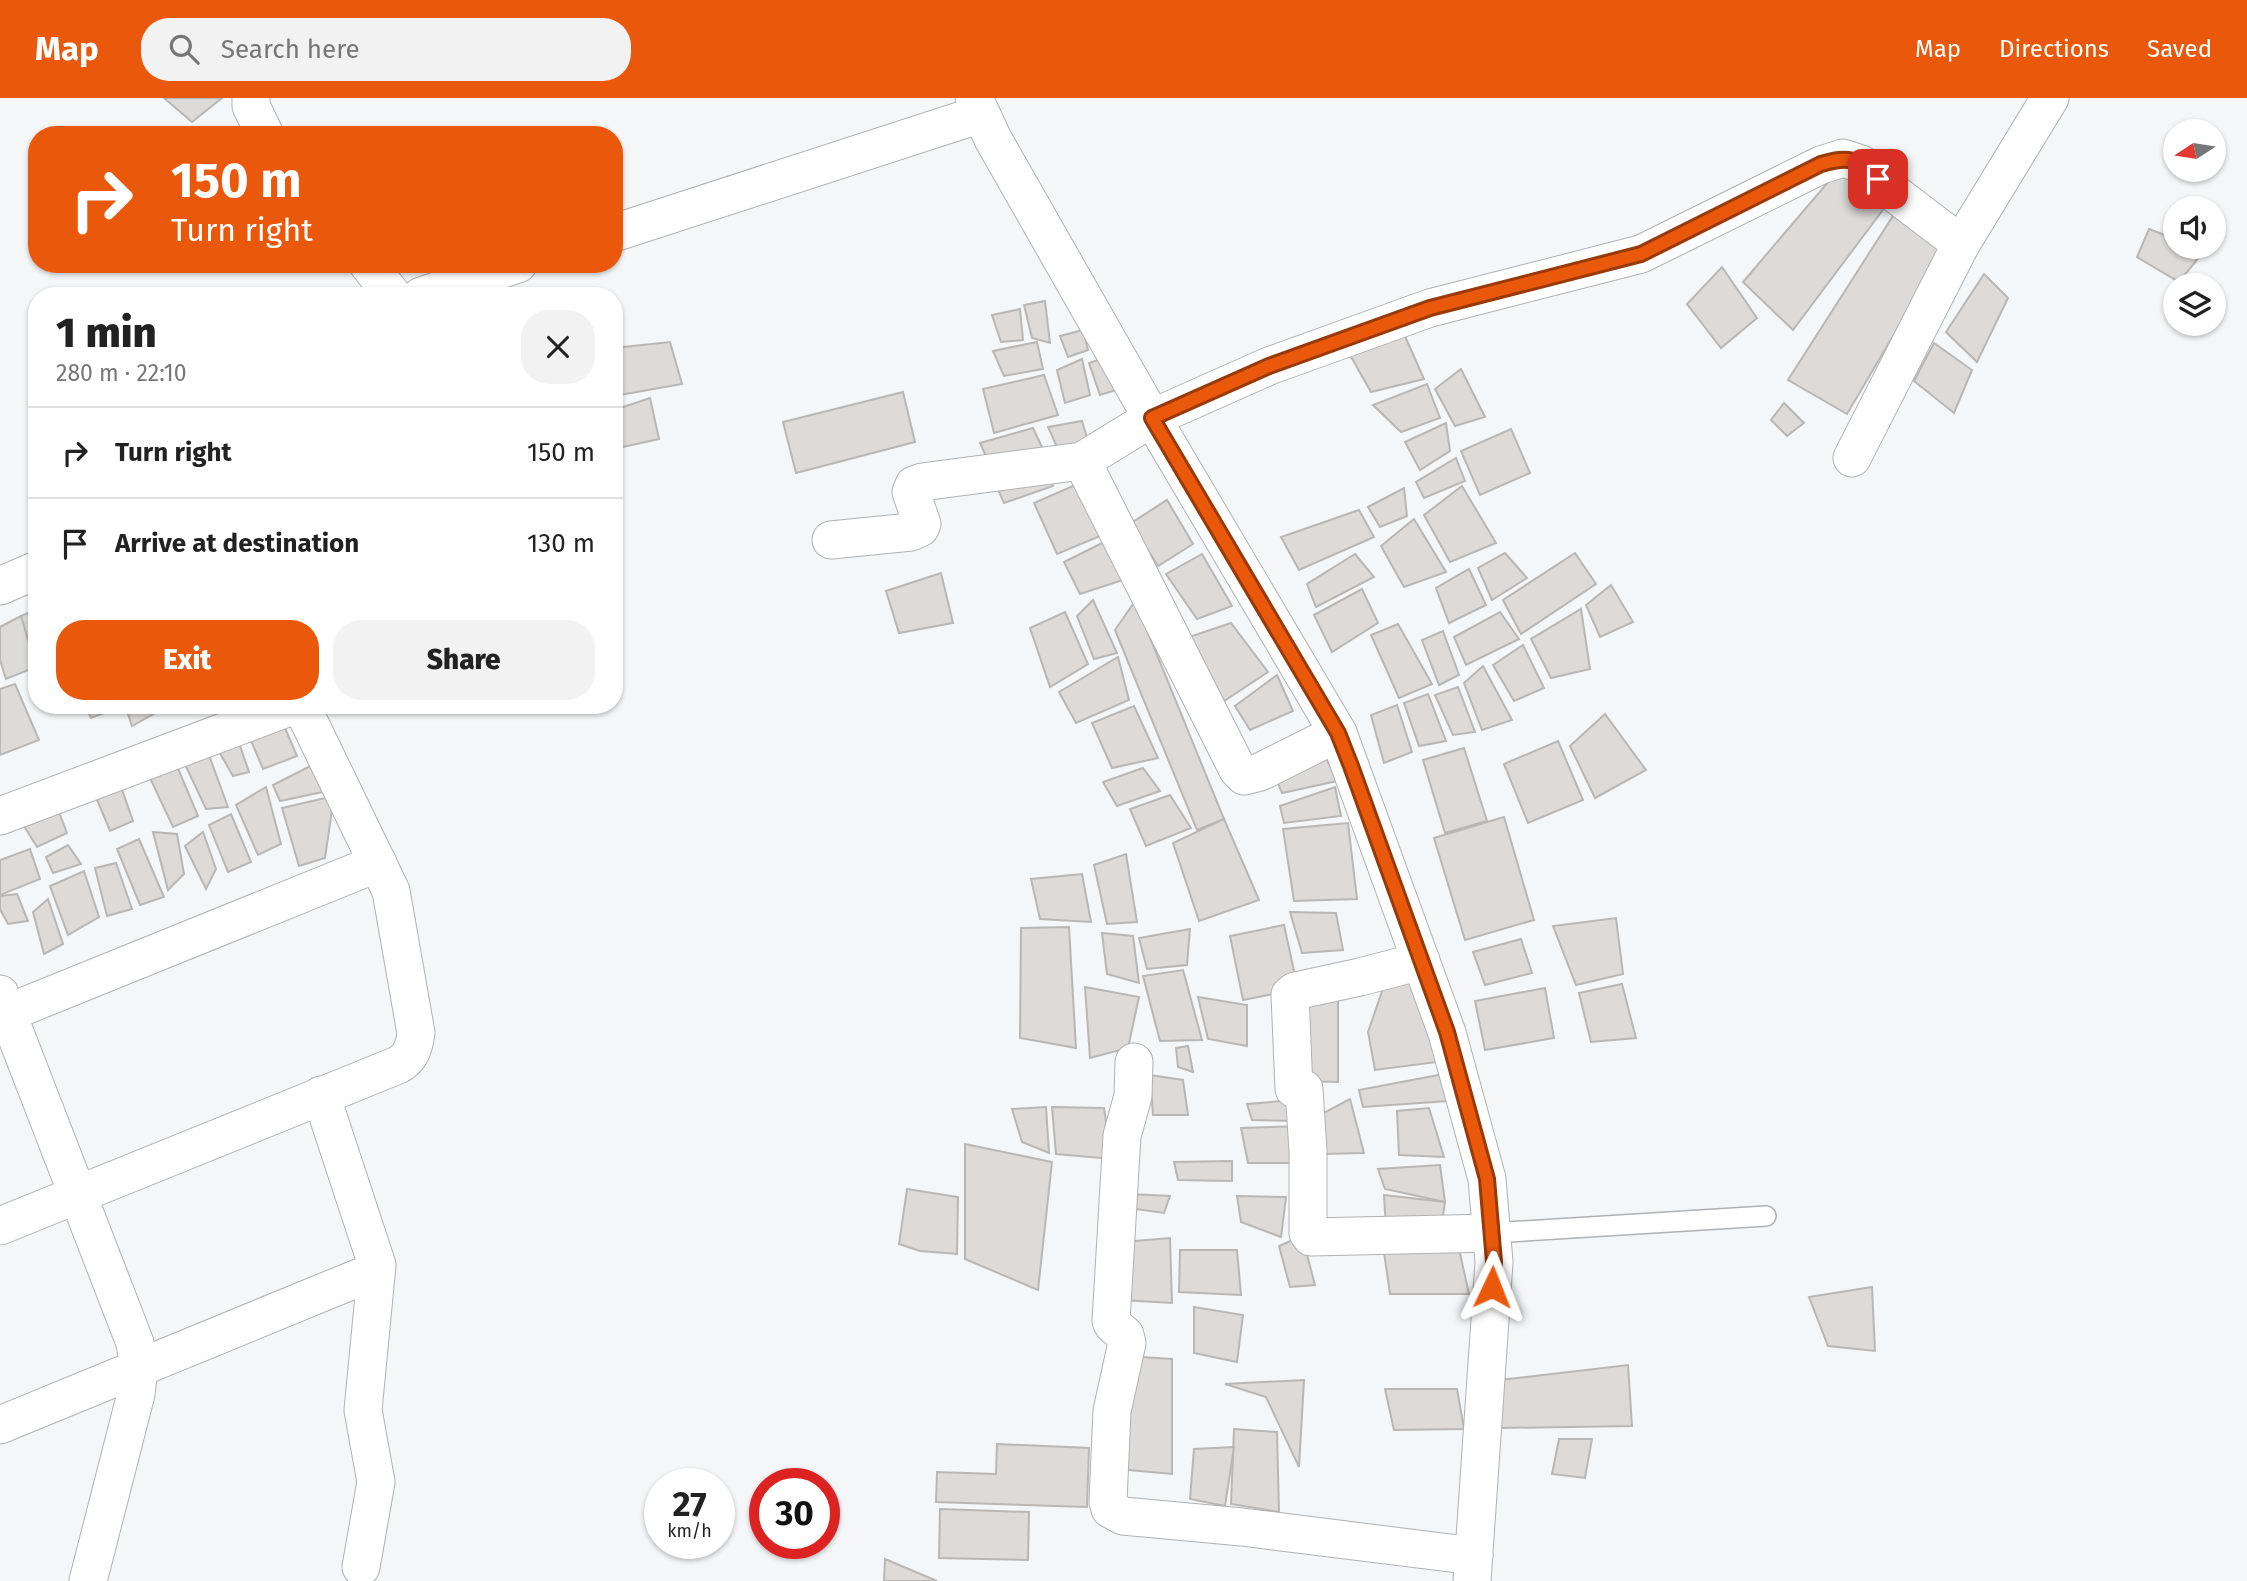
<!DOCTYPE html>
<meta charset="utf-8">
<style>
body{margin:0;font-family:"Fira Sans",sans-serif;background:#f2f2f2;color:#222;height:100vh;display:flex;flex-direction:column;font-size:26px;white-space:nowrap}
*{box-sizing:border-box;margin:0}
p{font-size:23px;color:#767676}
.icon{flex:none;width:38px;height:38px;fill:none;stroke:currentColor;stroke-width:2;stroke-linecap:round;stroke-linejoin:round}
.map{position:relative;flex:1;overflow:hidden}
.panel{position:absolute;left:28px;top:189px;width:595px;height:427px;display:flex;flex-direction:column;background:#fff;border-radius:28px;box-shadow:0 2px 5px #0004}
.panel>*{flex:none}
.top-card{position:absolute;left:28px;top:28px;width:595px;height:147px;border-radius:28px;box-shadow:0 2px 5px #0004;background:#ea580c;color:#fff;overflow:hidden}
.needle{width:46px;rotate:258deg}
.tools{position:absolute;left:2163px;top:21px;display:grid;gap:14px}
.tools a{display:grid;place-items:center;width:63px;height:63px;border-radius:50%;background:#fff;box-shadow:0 2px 5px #0004;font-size:35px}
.speed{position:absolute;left:644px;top:1370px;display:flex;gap:14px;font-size:35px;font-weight:700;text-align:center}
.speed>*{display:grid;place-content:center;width:91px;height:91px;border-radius:50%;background:#fff;box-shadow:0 2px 5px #0004;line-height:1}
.speed small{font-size:18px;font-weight:400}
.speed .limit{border:10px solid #d22;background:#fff;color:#111}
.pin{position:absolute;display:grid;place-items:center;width:60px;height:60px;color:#fff;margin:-30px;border-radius:14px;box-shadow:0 4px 10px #0006}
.me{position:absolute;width:77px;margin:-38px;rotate:2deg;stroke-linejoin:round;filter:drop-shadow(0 0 5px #0008)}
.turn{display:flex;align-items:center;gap:24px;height:147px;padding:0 28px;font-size:32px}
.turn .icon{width:91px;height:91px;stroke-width:2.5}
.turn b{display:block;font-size:49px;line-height:60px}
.round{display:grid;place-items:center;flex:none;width:74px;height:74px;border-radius:28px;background:#f2f2f2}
.headline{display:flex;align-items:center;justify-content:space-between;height:119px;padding:0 28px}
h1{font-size:42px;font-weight:800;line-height:52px}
.primary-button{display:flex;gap:14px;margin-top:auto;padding:14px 28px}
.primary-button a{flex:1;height:80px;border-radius:28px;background:#ea580c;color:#fff;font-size:28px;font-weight:800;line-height:80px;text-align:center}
.primary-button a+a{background:#f2f2f2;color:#222}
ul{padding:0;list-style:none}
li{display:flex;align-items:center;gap:21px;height:91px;padding:0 28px;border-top:2px solid #e0e0e0}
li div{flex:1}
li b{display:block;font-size:26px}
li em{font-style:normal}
header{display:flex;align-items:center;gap:42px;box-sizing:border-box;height:98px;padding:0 35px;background:#ea580c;color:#fff}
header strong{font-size:33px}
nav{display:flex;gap:38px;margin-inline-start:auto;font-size:24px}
.search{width:490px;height:63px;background:#f2f2f2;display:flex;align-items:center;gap:18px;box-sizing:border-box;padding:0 24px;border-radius:28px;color:#767676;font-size:26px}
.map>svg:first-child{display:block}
</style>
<header>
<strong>Map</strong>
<div class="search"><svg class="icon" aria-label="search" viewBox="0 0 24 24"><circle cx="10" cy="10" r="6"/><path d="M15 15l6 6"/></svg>Search here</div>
<nav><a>Map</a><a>Directions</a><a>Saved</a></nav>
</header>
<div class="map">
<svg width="2247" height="1483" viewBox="0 0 2247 1483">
<rect width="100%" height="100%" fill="#f4f6f8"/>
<g fill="#dddbd9" stroke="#b9b7b5" stroke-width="2">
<polygon points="164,0 222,0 192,24"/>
<polygon points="1840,70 1888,105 1793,232 1743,184"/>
<polygon points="1898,110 1945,150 1847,316 1788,282"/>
<polygon points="2149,131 2175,141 2175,149 2196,149 2205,152 2179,184 2137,159"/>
<polygon points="1722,169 1757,220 1721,250 1687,206"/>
<polygon points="1984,176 2008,200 1977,264 1946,234"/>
<polygon points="1045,203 1050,245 1032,240 1024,207"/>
<polygon points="1020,211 1023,242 1001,244 992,217"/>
<polygon points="1401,229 1424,281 1371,294 1346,250"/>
<polygon points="1083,232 1088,252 1068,259 1060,238"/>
<polygon points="670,244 682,286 614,298 614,250"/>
<polygon points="1037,244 1043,271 1004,278 993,253"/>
<polygon points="1934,245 1972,272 1954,315 1914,283"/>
<polygon points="1106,259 1126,289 1100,297 1089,265"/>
<polygon points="1082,261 1090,297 1065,305 1057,272"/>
<polygon points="1461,271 1485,319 1455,328 1435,291"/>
<polygon points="1044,277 1058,317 994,335 983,291"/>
<polygon points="1427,286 1440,320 1401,334 1373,307"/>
<polygon points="903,294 915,344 796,375 783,324"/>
<polygon points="650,300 659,341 614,351 614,312"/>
<polygon points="1784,305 1804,325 1787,338 1771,322"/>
<polygon points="1082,323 1090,350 1061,358 1048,329"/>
<polygon points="1446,325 1450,353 1420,372 1405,344"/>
<polygon points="1033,330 1043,351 989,365 980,345"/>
<polygon points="1511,331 1530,375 1480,397 1461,353"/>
<polygon points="1456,360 1465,383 1424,400 1416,384"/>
<polygon points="1046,374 1053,388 1004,405 994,383"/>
<polygon points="1082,384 1105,436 1057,456 1034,405"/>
<polygon points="1462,388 1496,445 1450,464 1424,417"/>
<polygon points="1404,390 1407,418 1380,429 1368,409"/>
<polygon points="1167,402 1193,446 1158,468 1131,425"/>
<polygon points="1359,412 1374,439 1299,472 1281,439"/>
<polygon points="1414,421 1446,474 1404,489 1381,448"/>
<polygon points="1112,440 1135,478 1080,496 1064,464"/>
<polygon points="1505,455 1527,480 1492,502 1478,470"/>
<polygon points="1575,455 1596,486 1521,536 1503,502"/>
<polygon points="1202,456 1232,508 1197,521 1166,476"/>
<polygon points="1355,456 1374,479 1316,509 1307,486"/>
<polygon points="1469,471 1486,507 1449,525 1436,490"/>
<polygon points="941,475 953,525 899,535 886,493"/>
<polygon points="1611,487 1633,524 1600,539 1586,507"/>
<polygon points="1362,491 1378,525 1332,554 1314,517"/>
<polygon points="1093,502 1117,555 1094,561 1077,518"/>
<polygon points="1135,503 1224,721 1197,732 1115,532"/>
<polygon points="37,511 37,568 36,569 21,518"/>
<polygon points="1581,511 1590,571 1551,580 1531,541"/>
<polygon points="1065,514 1088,566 1050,589 1030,530"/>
<polygon points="1500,514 1519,541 1466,567 1454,539"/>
<polygon points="21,518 36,569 6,581 0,562 0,529"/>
<polygon points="1231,525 1268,574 1224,603 1189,539"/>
<polygon points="1398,526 1432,586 1399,600 1371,537"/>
<polygon points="1443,533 1459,577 1439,587 1422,542"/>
<polygon points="1523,547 1544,590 1514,603 1493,567"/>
<polygon points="1118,559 1129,602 1076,625 1059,594"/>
<polygon points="1483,568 1512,622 1482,632 1464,585"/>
<polygon points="1277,577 1293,613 1250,632 1235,608"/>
<polygon points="15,586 39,642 0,657 0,591"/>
<polygon points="1458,589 1475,634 1453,637 1435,597"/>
<polygon points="1428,596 1446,643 1419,648 1404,605"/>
<polygon points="85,607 114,607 115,611 91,620"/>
<polygon points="125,607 151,607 155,615 132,628"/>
<polygon points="1397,607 1412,654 1384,665 1371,617"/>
<polygon points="1134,608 1158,660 1112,670 1092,625"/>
<polygon points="1605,616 1646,672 1595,700 1570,648"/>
<polygon points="282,623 297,658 263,671 249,638"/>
<polygon points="236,636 249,674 233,678 214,645"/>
<polygon points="1558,643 1583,702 1528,725 1504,666"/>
<polygon points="206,649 228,709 206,711 182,660"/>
<polygon points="1464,650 1487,723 1445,735 1423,662"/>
<polygon points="1323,653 1337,683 1282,695 1274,676"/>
<polygon points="174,661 198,718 173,729 150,680"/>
<polygon points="314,666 327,693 280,703 273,687"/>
<polygon points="1143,670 1160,693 1117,708 1103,684"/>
<polygon points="119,683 133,723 110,733 93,692"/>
<polygon points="266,689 281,746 258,757 236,707"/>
<polygon points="1335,689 1341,718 1284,725 1280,708"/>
<polygon points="1170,697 1191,730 1146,748 1130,711"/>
<polygon points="334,698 325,760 299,768 282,710"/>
<polygon points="57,709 67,735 37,749 24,728"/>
<polygon points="231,716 251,764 228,774 209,727"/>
<polygon points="1504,719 1534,822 1465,842 1434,740"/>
<polygon points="1224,721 1259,802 1199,823 1173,745"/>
<polygon points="1348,725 1357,801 1294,803 1283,731"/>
<polygon points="153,734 177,736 184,776 168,792"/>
<polygon points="203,734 216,771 206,791 185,748"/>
<polygon points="139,741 164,799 140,807 117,751"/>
<polygon points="68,747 81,766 53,775 46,759"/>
<polygon points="30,751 40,781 0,797 0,762"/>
<polygon points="1126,756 1137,824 1107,826 1094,767"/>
<polygon points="116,765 132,811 107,818 95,770"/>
<polygon points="84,773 99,819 68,837 50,788"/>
<polygon points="1082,776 1091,824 1040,821 1031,781"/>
<polygon points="17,796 28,823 8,826 0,811 0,798"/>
<polygon points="48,801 63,846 44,856 33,814"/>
<polygon points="1290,814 1336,815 1343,852 1302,855"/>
<polygon points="1616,820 1623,876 1576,887 1553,828"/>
<polygon points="1284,827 1298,891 1243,902 1230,838"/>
<polygon points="1069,829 1076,950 1020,940 1021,830"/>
<polygon points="1190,831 1187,867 1147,871 1139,840"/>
<polygon points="1102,835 1133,838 1139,885 1107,876"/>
<polygon points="1521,841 1532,875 1485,887 1473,854"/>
<polygon points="1416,868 1437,964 1375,972 1368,934 1388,876"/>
<polygon points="1183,872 1202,942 1160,943 1143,878"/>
<polygon points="1622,886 1636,940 1591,944 1579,895"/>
<polygon points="1085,889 1139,899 1128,950 1090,960"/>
<polygon points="1545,890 1554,940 1485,952 1475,903"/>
<polygon points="1298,896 1338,896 1338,984 1298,983"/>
<polygon points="1198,899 1247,907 1247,948 1208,941"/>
<polygon points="1188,948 1193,974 1178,969 1176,950"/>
<polygon points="1444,976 1448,1003 1363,1009 1359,992"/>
<polygon points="1150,977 1183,982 1188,1017 1153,1017"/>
<polygon points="1350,1001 1364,1055 1323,1056 1318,1018"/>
<polygon points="1295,1002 1298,1023 1252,1022 1247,1006"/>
<polygon points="1046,1009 1049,1055 1022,1044 1012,1011"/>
<polygon points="1052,1009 1104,1010 1112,1061 1056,1056"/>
<polygon points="1429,1010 1444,1059 1399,1057 1397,1013"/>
<polygon points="1301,1028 1301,1065 1248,1065 1241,1030"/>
<polygon points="965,1046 1052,1064 1038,1192 965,1161"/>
<polygon points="1232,1063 1232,1083 1178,1082 1174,1064"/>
<polygon points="1440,1067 1445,1104 1385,1091 1378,1071"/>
<polygon points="907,1091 958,1099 957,1156 920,1153 899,1146"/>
<polygon points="1130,1096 1170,1098 1164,1115 1128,1110"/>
<polygon points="1384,1097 1445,1104 1441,1132 1386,1132"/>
<polygon points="1237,1098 1286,1099 1281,1139 1241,1124"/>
<polygon points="1302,1138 1315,1187 1290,1189 1279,1148"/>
<polygon points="1170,1140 1172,1205 1122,1202 1123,1144"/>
<polygon points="1382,1140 1457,1142 1469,1196 1390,1196"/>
<polygon points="1180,1152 1237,1152 1241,1197 1179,1194"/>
<polygon points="1872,1189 1875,1253 1828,1248 1809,1199"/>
<polygon points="1194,1209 1243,1217 1237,1264 1194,1255"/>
<polygon points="1126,1258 1172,1261 1172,1376 1118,1371"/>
<polygon points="1628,1267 1632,1328 1501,1330 1500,1282"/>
<polygon points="1304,1282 1299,1369 1266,1299 1225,1286"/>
<polygon points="1385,1291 1457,1291 1464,1331 1394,1332"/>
<polygon points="1234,1331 1277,1334 1279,1414 1231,1406"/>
<polygon points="1559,1341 1592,1341 1585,1380 1552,1376"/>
<polygon points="997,1346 1089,1350 1087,1409 936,1404 937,1374 996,1376"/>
<polygon points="1234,1349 1225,1408 1190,1401 1194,1351"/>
<polygon points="940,1411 1029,1414 1028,1462 939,1460"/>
<polygon points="885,1461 937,1483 884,1483"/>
</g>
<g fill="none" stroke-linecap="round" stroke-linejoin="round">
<defs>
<polyline id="service" points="1492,1135 1766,1118"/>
<g id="minor">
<polyline points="251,0 251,8 265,37"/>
<polyline points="974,0 993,41 1152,320 1338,635 1447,935 1487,1081 1494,1164 1472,1483"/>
<polyline points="614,135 981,16"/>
<polyline points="368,166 393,198"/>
<polyline points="421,198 518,166"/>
<polyline points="1852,360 1961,146 2050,0"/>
<polyline points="1082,363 1238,672 1244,678 1260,674 1338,635"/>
<polyline points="831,442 911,434 920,430 922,426 911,394 914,387 922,384 1082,363 1152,320 1269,268 1430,210 1641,156 1821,67 1843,60 1861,66 1894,95 1961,146"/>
<polyline points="0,488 37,472"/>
<polyline points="0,718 295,607"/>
<polyline points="1421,863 1360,879 1295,893 1290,897 1294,991 1304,991 1308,1053 1308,1135 1311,1139 1492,1135"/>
<polyline points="0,896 135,1245 139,1270 136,1296 88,1483"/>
<polyline points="0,918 378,765"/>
<polyline points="1134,964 1133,998 1122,1038 1111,1223 1113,1227 1125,1237 1127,1245 1112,1313 1108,1404 1110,1411 1123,1418 1242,1429 1474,1458"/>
<polyline points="321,997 377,1167 363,1312 376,1384 361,1469"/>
<path d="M0 1128 398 967C411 960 414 949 416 935L391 793 301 607"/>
<polyline points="0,1327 358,1180"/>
</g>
</defs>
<use href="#service" stroke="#afb1b3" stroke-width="22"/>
<use href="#minor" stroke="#afb1b3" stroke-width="39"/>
<use href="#service" stroke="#fff" stroke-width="19"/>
<use href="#minor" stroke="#fff" stroke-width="37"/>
</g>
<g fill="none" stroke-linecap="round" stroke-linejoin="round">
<defs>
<path id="route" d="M1492 1189 1494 1164 1487 1081 1447 934 1351 668 1338 635 1152 320 1269 268 1430 210 1641 156 1821 66C1850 58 1855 60 1878 81"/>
</defs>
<use href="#route" stroke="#983908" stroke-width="18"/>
<use href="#route" stroke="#ea580c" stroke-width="12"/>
</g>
</svg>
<div class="tools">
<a><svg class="needle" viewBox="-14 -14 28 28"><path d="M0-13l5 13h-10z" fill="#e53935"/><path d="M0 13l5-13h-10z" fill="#767676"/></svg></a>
<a><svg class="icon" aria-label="sound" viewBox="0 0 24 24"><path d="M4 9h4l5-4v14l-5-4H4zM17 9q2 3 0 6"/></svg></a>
<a><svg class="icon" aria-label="layers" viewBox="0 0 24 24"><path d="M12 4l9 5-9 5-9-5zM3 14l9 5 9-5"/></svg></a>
</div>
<div class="speed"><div>27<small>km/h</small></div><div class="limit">30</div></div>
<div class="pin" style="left:1878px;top:81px;background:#d93025"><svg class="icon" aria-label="arrive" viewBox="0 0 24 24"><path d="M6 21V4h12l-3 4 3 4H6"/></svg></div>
<svg class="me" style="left:1492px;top:1189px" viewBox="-20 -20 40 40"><path d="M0-17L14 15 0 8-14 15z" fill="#ea580c" stroke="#fff" stroke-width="4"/></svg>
<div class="top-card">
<div class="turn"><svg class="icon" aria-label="right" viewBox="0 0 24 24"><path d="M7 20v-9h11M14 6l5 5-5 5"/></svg><div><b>150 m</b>Turn right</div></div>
</div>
<section class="panel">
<div class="headline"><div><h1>1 min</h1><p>280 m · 22:10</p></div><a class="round"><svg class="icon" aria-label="close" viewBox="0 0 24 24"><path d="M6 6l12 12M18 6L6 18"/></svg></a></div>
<ul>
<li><svg class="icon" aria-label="right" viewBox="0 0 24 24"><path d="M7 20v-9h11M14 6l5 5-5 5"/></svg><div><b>Turn right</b></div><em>150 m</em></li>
<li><svg class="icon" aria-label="arrive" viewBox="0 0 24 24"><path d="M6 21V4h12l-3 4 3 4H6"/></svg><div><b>Arrive at destination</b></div><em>130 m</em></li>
</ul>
<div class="primary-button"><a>Exit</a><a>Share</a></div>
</section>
</div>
